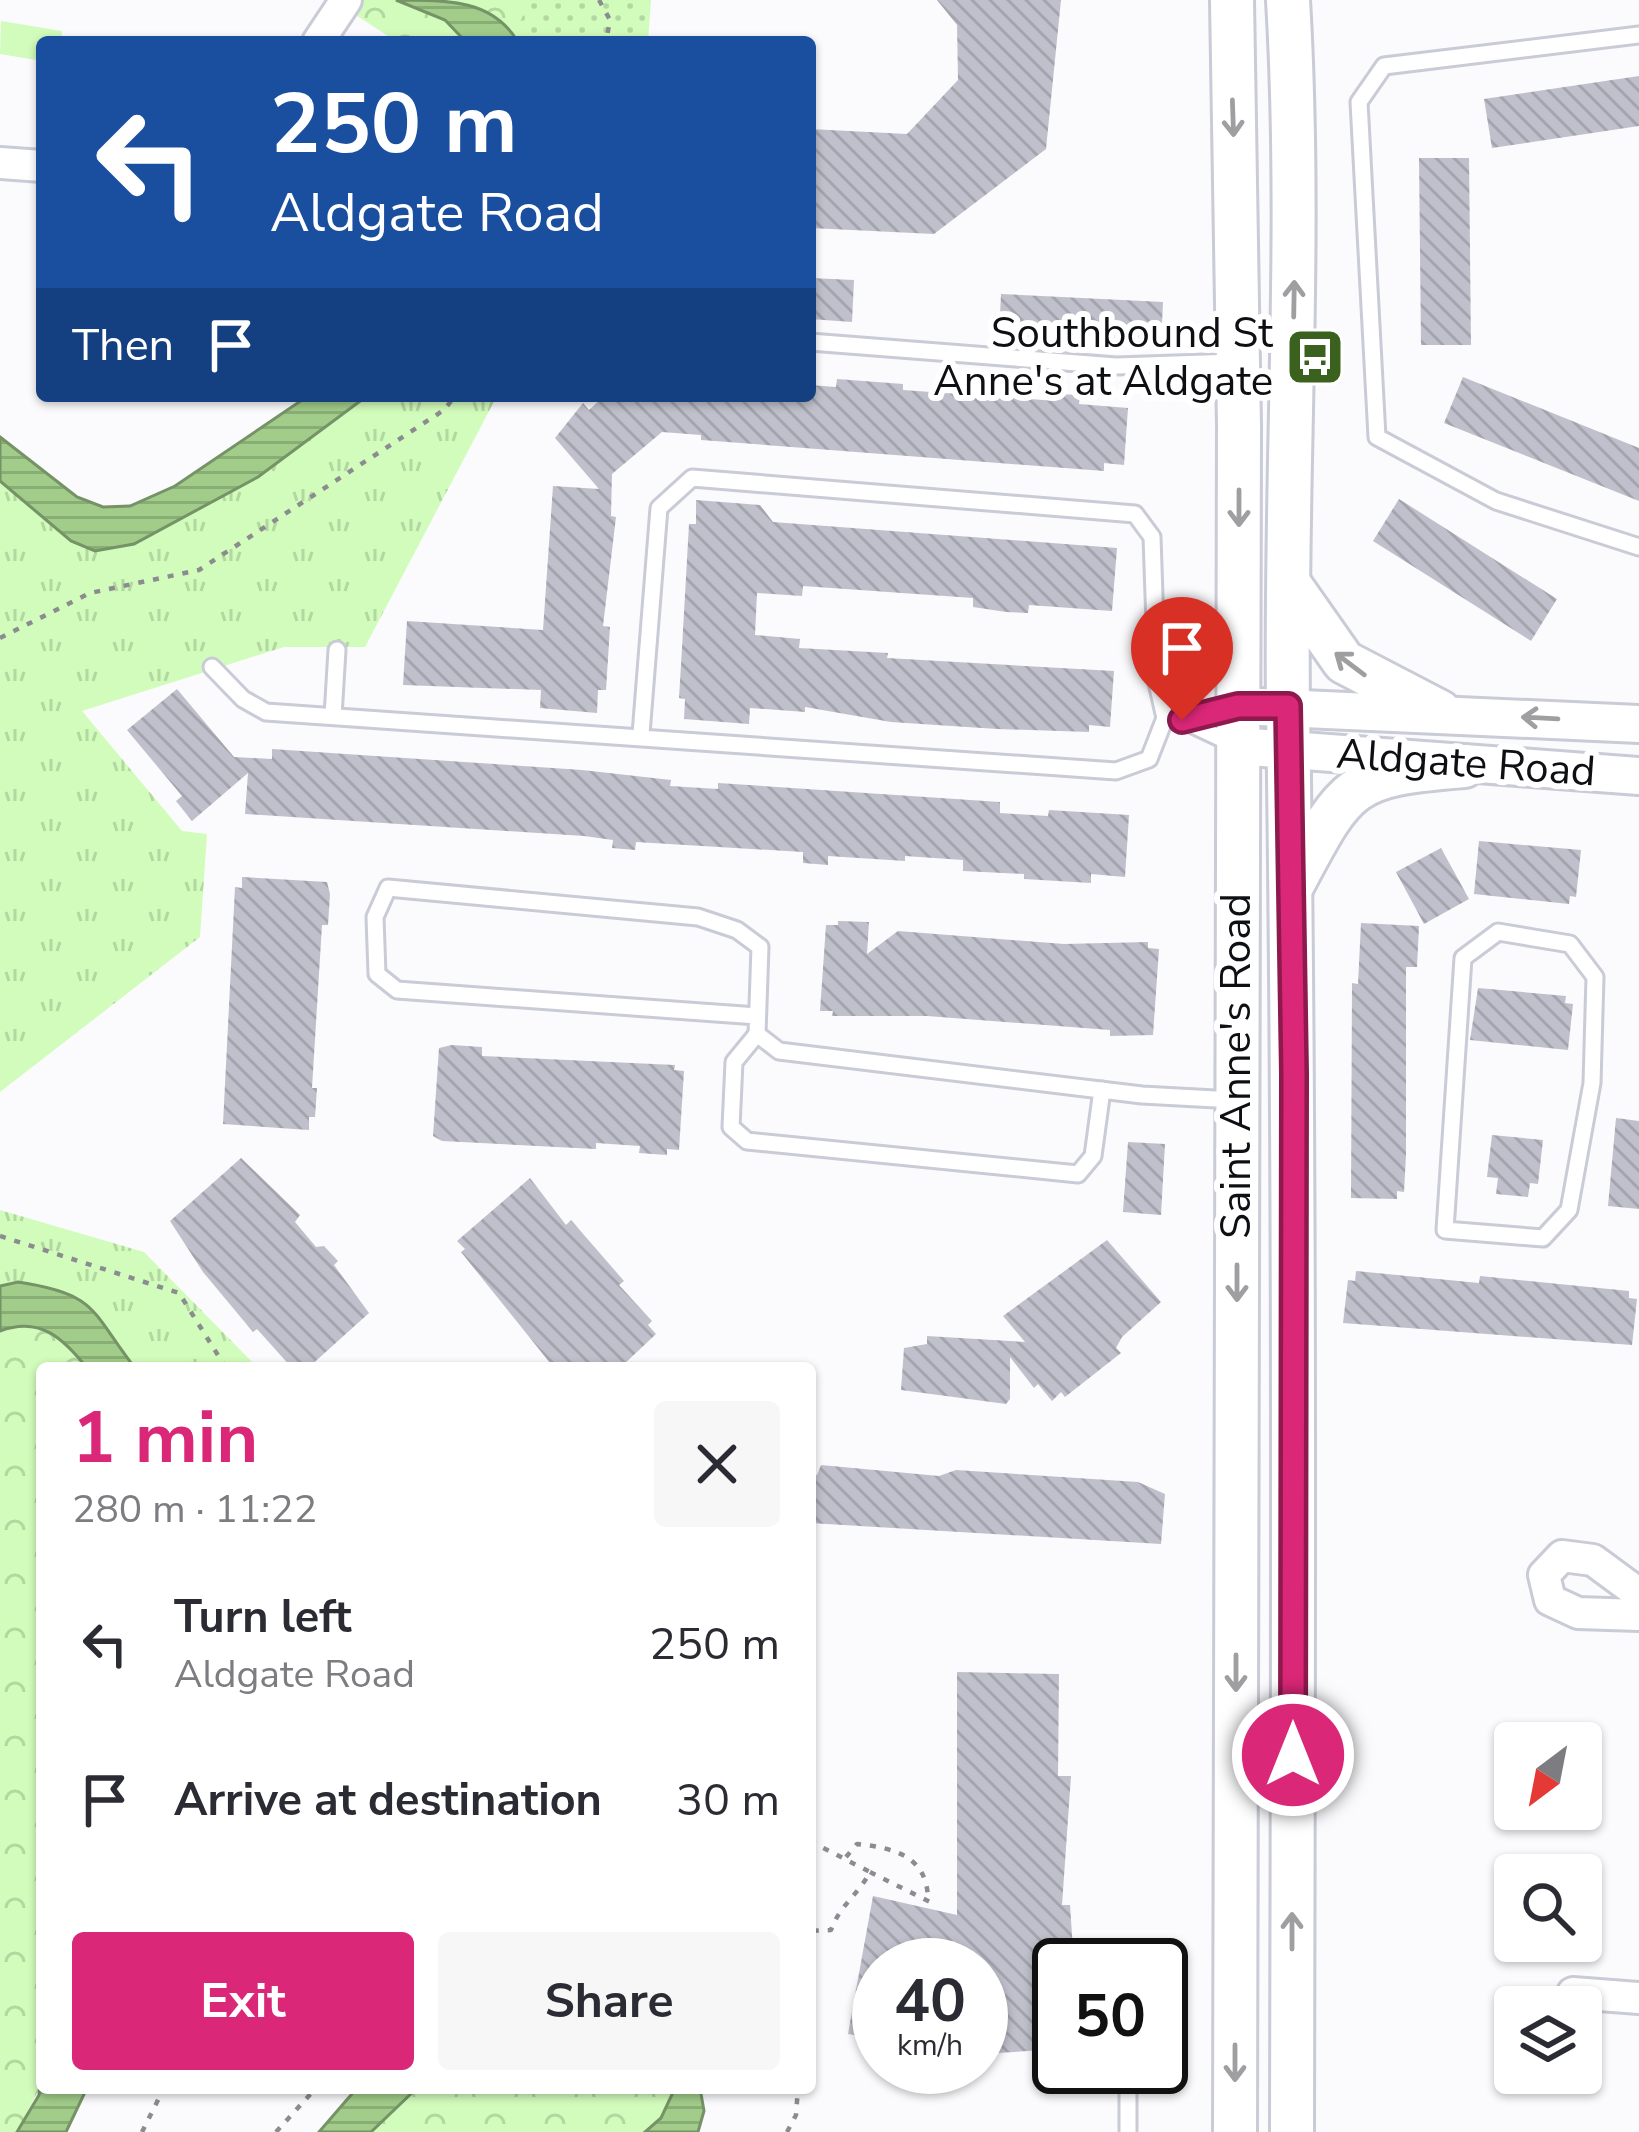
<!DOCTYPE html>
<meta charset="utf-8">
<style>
body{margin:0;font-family:"Nunito Sans",sans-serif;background:#f7f7f7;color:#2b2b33;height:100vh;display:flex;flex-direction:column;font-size:45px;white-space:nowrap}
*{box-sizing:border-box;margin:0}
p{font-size:39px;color:#7c7c81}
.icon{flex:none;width:66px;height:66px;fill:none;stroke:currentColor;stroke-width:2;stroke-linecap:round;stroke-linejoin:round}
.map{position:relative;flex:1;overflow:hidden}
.sheet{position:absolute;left:36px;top:1362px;width:780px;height:732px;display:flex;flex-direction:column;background:#fff;border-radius:12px;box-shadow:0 3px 9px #0004}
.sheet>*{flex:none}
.guide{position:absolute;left:36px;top:36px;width:780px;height:366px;border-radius:12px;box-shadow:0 3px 9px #0004;background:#1a4fa0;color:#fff;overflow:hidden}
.needle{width:78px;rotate:212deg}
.controls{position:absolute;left:1494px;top:1722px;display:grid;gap:24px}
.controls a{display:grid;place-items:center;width:108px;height:108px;border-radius:12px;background:#fff;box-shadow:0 3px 9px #0004;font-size:60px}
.speed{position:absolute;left:852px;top:1938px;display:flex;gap:24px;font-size:60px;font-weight:700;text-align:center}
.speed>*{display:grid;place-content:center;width:156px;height:156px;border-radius:50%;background:#fff;box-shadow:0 3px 9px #0004;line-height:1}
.speed small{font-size:30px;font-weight:400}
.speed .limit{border:6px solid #111;border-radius:18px;background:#fff;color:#111}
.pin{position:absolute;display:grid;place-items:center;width:102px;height:102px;color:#fff;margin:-123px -51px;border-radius:50% 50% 50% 0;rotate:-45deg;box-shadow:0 0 12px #0007}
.pin .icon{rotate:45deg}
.me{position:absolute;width:132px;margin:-66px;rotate:0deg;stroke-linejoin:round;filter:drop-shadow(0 0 9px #0008)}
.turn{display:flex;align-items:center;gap:42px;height:252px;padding:0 36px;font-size:54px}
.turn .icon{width:156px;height:156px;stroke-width:2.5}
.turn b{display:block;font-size:84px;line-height:102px}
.then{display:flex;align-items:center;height:114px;padding:0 36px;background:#0003;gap:24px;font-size:45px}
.round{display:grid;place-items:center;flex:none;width:126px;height:126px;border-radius:12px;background:#f7f7f7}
.head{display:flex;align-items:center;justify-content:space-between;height:204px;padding:0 36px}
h1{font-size:72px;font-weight:700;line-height:90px;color:#db2777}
.cta{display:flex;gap:24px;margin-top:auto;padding:24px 36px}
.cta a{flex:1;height:138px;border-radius:12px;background:#db2777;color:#fff;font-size:48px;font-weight:700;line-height:138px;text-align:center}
.cta a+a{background:#f7f7f7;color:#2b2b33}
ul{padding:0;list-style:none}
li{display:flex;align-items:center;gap:36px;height:156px;padding:0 36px}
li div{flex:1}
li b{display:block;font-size:45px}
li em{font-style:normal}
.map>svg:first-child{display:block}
</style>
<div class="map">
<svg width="1639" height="2132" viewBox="0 0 1639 2132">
<defs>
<pattern id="grass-dots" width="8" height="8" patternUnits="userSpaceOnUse" patternTransform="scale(3)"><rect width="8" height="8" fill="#d2fcbb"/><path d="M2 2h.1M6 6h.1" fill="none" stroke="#b3d7a0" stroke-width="1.8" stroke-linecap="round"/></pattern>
<pattern id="forest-crowns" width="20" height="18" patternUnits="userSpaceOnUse" patternTransform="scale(3)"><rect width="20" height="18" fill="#d2fcbb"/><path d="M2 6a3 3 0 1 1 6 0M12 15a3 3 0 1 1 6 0" fill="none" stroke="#b3d7a0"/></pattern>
<pattern id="park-tufts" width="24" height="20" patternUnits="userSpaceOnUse" patternTransform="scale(3)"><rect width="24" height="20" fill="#d2fcbb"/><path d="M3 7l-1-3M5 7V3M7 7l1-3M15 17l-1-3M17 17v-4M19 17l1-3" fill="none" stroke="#b3d7a0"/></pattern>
<pattern id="water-rules" width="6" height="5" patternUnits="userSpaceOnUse" patternTransform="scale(3)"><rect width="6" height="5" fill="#a1cc89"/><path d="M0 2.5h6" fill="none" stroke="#89ae75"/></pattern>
<pattern id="building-back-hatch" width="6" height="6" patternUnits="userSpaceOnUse" patternTransform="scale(3)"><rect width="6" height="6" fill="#bfc0cb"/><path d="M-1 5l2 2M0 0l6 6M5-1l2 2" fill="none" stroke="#a3a4ad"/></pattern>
</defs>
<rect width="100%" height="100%" fill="#fbfbfd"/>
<polygon fill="url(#grass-dots)" points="483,0 651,0 648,42 518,42 507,17"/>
<g fill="url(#forest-crowns)">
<polygon points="333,0 523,0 528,4 511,42 397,42"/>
<polygon points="14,1326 51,1331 87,1368 42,1368 42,2083 17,2132 0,2132 0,1331"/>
<polygon points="417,2088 675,2088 661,2118 645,2132 371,2132"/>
</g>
<g fill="url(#park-tufts)">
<polygon points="367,396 497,396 365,647 284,647 82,711 182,831 207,834 200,937 0,1092 0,481 71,541 258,477"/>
<polygon points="0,1210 144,1252 258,1368 135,1368 18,1282 0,1286"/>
</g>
<polygon fill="#d2fcbb" points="1,21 62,31 61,42 42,42 42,61 0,54"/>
<g fill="url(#water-rules)" stroke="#759366" stroke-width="3">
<path d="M396 0C450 0 493 0 518 42H466L445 20Z"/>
<polygon points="308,396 367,396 258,477 134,544 95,551 71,541 0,481 0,437 77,497 103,507 130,506 175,486"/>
<path d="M18 1282C99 1294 91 1312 135 1368H87C63 1338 40 1316 0 1331V1286Z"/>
<polygon points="40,2083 42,2088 87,2088 66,2132 17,2132 39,2095"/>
<polygon points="357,2088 417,2088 371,2132 319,2132"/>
<polygon points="675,2088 700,2088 704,2111 698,2132 645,2132 661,2118"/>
</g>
<g fill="url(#building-back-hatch)">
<polygon points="937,0 1061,0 1046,149 934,234 810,228 810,129 907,134 958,80 957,25"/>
<polygon points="1639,76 1639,126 1492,148 1484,99"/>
<polygon points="1419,158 1469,158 1471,345 1421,345"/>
<polygon points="810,278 854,280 852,322 810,319"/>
<polygon points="1001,294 1163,302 1161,344 999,336"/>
<polygon points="1463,377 1639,448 1639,501 1444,423"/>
<polygon points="837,379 903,384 903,390 1056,401 1057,394 1080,395 1079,404 1128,408 1124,465 1104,463 1104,471 701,440 701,435 662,432 612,474 611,516 616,517 603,626 610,627 606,690 598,690 597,713 540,708 541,690 403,685 407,621 543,630 553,486 599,489 555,438 583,403 589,410 604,396 810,396 810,385 836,387"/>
<polygon points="1399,499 1557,599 1531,641 1373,541"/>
<polygon points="696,500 760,505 773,522 1117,548 1112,611 1029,605 1028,613 1006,612 973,607 973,598 803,586 802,596 757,593 755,635 800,639 799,648 888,653 887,658 1114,671 1110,727 1089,725 1089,732 997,729 891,722 805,707 805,712 750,708 749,724 684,719 685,699 679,698 682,648 689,524 696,524"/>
<polygon points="177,689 234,757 272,759 272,749 582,770 671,780 670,786 718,789 718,783 1000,802 1000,813 1048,816 1049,810 1129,815 1125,877 1091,874 1091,883 1024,879 1024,874 963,871 963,860 905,856 905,861 828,856 828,865 803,863 803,852 636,842 635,850 612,848 613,840 584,836 245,814 248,773 192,821 176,801 182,796 127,730"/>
<polygon points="1479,841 1581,850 1576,897 1570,896 1569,904 1474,894"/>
<polygon points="1441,848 1469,899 1424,924 1396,872"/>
<polygon points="242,877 327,882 330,894 328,925 322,925 312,1088 317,1088 315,1117 309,1117 309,1130 223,1124 235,887 242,888"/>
<polygon points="838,921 869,922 867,954 898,931 1064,944 1148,942 1148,948 1159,949 1153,1035 1110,1036 1110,1030 927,1016 832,1016 833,1011 820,1011 826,925 838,925"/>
<polygon points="1361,923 1419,926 1417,967 1406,967 1406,1155 1404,1192 1397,1191 1397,1199 1351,1198 1352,983 1358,984"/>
<polygon points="1478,988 1566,996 1565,1003 1573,1004 1568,1050 1470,1040"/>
<polygon points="452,1045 482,1047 482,1056 675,1065 674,1070 684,1071 679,1150 667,1149 667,1155 639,1153 640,1146 596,1143 596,1149 442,1141 433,1136 439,1048"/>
<polygon points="1616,1118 1639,1121 1639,1209 1608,1206"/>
<polygon points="1492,1135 1543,1140 1538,1184 1530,1183 1528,1197 1496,1194 1498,1178 1487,1177"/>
<polygon points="1128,1142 1165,1144 1161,1215 1123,1212"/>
<polygon points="241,1158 300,1215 295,1222 316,1247 324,1246 338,1261 334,1265 369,1313 308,1368 292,1368 257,1329 253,1332 203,1272 170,1221"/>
<polygon points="530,1178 566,1225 571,1220 624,1281 619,1285 652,1321 648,1325 656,1334 620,1368 554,1368 461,1252 465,1249 457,1241"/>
<polygon points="1107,1240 1161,1302 1122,1337 1116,1348 1121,1353 1065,1397 1061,1392 1052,1401 1038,1384 1034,1388 1010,1357 1010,1399 1006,1404 901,1390 904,1348 927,1344 927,1336 1025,1342 1003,1316"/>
<polygon points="1356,1271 1479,1283 1480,1276 1629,1291 1629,1298 1637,1299 1632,1345 1343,1323 1348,1280 1355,1281"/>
<polygon points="821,1465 939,1476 956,1470 1138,1482 1165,1494 1161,1544 810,1523 810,1474 817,1475"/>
<polygon points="957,1672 1059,1674 1058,1776 1071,1776 1062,1905 1070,1905 1074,1965 1059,1965 1059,2049 981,2054 981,1965 879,1965 879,2039 848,2034 873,1896 957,1915"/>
</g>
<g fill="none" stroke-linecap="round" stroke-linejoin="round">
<defs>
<g id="service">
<polyline points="1639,35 1384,66 1359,102 1377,437 1496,501 1639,547"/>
<polyline points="810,342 1116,366 1235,362"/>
<polyline points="212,667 243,699 266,712 1116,771 1149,759 1165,718 1157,683 1152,537 1135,514 692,478 659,508 641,734"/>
<polyline points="333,716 337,650"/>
<polyline points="1165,718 1182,720 1235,745"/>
<polyline points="1182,720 1237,706"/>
<polygon points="1498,932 1570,944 1595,977 1592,1083 1569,1210 1543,1238 1445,1230 1463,958"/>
<polyline points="757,1016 397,990 377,974 375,917 388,888 698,917 737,930 760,947 757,1034 779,1051 1142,1095 1234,1100"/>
<polyline points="757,1034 734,1062 731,1127 747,1141 1078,1174 1093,1156 1102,1090"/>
<polyline points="1128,2074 1128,2132"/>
</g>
<g id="minor">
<polyline points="318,42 346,0"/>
<polyline points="0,163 42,166"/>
<polyline points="1639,1594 1593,1560 1562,1556 1544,1575 1550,1600 1578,1613 1639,1615"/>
<polyline points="1573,1993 1639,1998"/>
</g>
<g id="tertiary">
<polyline points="1237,706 1639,724"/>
<polyline points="1237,746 1639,776"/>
</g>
<g id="secondary">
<polyline points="1232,0 1239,426 1235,2132"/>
<path d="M1288 0C1302 236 1285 471 1288 707 1295 1182 1293 1657 1292 2132"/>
<polyline points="1290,585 1344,662 1440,712"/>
<path d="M1293 884C1346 784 1349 775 1464 766"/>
</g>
</defs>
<use href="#service" stroke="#c9cbd6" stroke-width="21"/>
<use href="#minor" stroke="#c9cbd6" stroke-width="36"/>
<use href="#tertiary" stroke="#c9cbd6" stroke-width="42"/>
<use href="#secondary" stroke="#c9cbd6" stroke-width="48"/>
<g stroke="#8b8c8f" stroke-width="4.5" stroke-dasharray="6 9" stroke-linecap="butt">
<polyline points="599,0 610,20 606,42"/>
<polyline points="0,638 90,593 199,570 444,410 455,396"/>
<polyline points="0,1236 179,1293 226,1368"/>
<path d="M810 1841 870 1872C858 1895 840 1905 831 1930L810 1931"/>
<path d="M846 1857 857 1844C896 1848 928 1857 928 1901"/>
<polyline points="870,1872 936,1905"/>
<polyline points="142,2132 164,2088"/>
<polyline points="276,2132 316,2088"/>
<polyline points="787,2132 796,2115 798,2088"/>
</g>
<use href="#service" stroke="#fff" stroke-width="15"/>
<use href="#minor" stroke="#fff" stroke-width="30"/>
<use href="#tertiary" stroke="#fff" stroke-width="36"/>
<use href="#secondary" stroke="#fff" stroke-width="42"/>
</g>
<defs><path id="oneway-shaft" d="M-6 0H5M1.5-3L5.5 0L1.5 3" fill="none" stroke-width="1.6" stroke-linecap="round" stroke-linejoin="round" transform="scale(3)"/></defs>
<g stroke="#9f9fa1">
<use href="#oneway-shaft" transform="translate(1233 118) rotate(88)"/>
<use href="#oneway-shaft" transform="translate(1294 299) rotate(-89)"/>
<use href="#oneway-shaft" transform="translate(1239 508) rotate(90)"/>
<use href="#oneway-shaft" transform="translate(1350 664) rotate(-143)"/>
<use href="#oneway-shaft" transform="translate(1540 718) rotate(-177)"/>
<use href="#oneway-shaft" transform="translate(1237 1283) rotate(90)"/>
<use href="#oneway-shaft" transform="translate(1236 1673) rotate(90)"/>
<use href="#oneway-shaft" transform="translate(1292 1931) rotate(-90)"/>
<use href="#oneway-shaft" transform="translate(1235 2063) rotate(90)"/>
</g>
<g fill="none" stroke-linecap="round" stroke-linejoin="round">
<defs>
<polyline id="route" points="1182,720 1238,706 1288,706 1294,1073 1293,1755"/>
</defs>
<use href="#route" stroke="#8e194d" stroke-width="30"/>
<use href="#route" stroke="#db2777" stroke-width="21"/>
</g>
<defs>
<symbol id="bus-square" viewBox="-11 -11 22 22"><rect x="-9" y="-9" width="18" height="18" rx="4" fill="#3a621e" stroke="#fff"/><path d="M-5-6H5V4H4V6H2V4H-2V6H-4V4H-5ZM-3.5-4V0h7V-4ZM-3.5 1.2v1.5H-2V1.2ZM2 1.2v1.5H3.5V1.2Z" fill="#fff"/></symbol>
</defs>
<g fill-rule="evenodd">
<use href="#bus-square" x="1282" y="324" width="66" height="66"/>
</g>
<g text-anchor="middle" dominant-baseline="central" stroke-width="12" stroke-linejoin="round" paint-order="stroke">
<g font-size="42" fill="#0e0f13" stroke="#fff" text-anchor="end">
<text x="1273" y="333">Southbound St<tspan x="1273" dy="48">Anne's at Aldgate</tspan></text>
</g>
<g font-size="42" fill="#0e0f13" stroke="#fff">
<text transform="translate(1466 763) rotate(4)">Aldgate Road</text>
<text transform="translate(1236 1066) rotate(-90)">Saint Anne's Road</text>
</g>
</g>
</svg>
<div class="controls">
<a><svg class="needle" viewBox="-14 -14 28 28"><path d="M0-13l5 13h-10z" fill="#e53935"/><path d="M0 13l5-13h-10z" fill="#7c7c81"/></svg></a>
<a><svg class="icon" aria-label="search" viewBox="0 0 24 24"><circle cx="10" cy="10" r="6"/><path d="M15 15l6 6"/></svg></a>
<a><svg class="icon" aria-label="layers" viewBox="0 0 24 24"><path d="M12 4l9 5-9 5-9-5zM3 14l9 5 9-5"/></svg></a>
</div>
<div class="speed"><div>40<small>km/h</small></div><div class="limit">50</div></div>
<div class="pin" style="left:1182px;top:720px;background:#d93025"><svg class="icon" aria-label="arrive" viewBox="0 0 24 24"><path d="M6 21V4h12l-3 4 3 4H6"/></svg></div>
<svg class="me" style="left:1293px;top:1755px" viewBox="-20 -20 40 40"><circle r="17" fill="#db2777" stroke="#fff" stroke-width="3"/><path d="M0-11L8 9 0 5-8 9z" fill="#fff"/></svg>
<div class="guide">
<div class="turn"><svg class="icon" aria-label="left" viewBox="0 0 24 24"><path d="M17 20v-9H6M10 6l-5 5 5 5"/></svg><div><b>250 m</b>Aldgate Road</div></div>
<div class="then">Then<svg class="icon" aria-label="arrive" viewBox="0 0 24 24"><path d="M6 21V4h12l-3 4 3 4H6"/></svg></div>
</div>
<section class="sheet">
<div class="head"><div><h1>1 min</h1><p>280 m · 11:22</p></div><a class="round"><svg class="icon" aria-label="close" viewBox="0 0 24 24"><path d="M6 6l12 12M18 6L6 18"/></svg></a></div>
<ul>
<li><svg class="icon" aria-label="left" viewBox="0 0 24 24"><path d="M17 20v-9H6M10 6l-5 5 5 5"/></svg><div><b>Turn left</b><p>Aldgate Road</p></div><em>250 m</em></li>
<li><svg class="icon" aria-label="arrive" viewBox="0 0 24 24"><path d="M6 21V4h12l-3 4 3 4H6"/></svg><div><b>Arrive at destination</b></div><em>30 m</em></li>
</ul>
<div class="cta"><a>Exit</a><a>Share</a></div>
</section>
</div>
